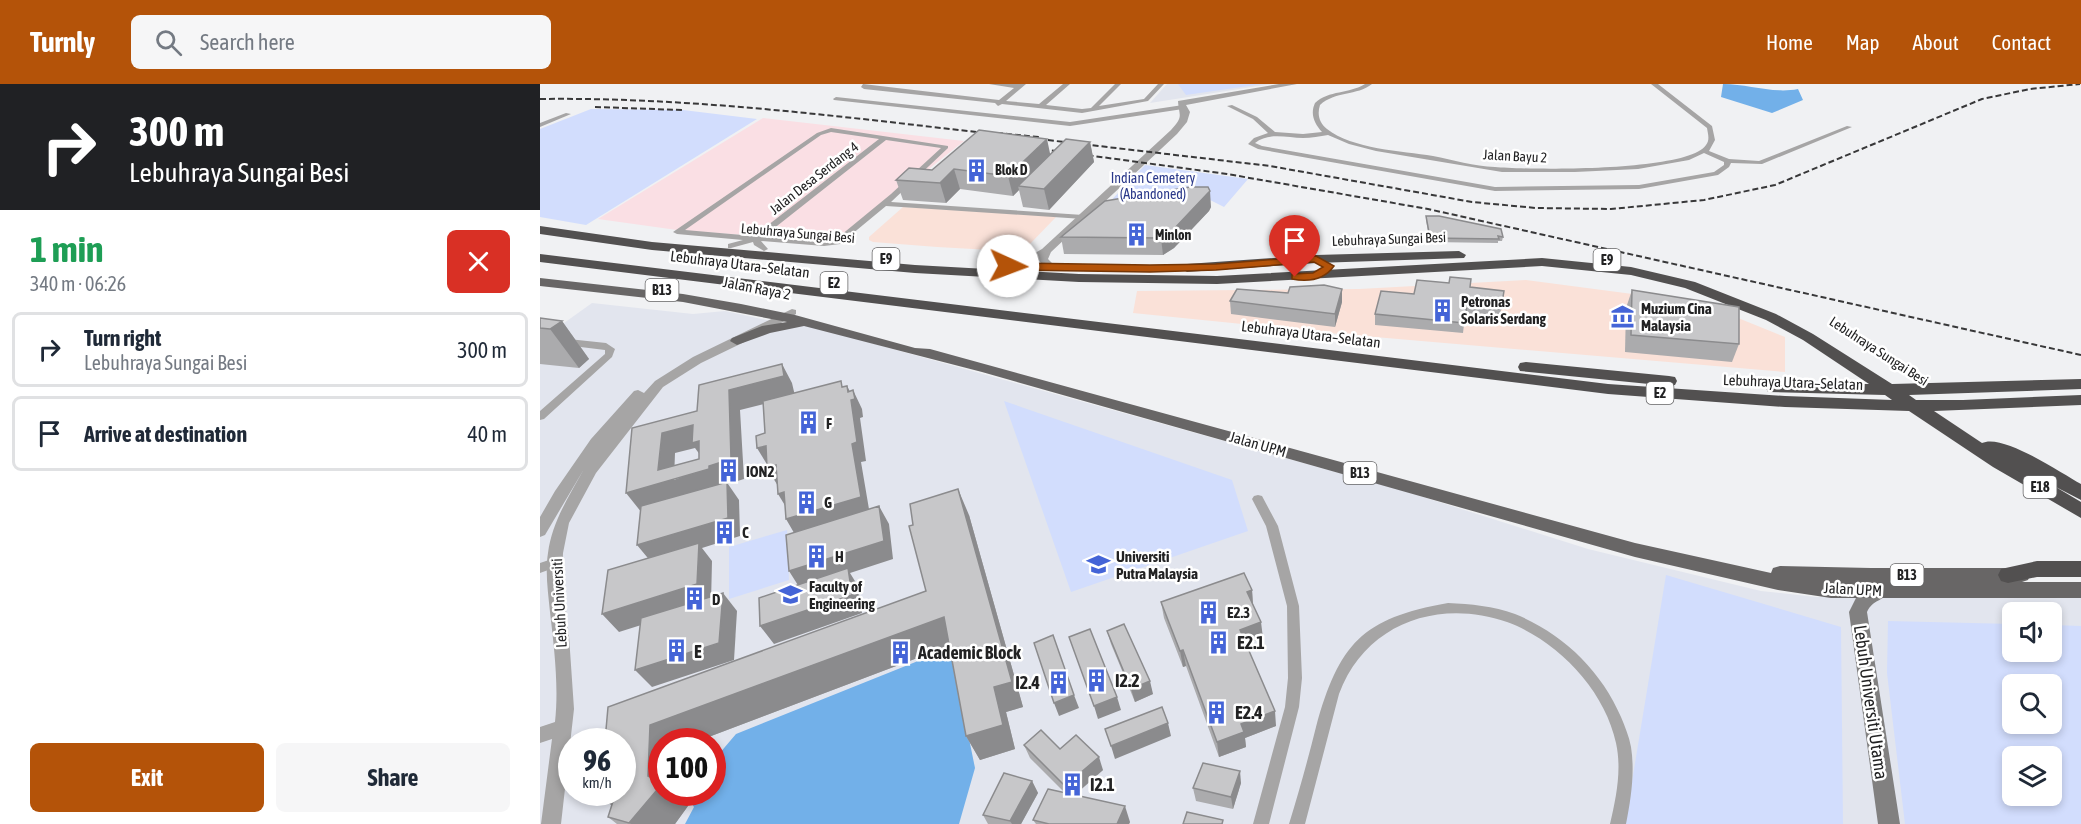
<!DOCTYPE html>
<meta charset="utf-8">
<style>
body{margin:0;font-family:"Asap Condensed",sans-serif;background:#f6f6f7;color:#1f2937;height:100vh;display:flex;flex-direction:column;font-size:22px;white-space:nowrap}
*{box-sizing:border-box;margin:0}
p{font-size:20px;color:#747a83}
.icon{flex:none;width:33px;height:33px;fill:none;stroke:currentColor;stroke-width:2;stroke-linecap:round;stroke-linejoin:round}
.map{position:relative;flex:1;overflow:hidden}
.side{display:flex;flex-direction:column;background:#fff;width:540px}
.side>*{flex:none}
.top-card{background:#202124;color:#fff;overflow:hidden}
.buttons{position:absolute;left:1462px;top:518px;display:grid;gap:12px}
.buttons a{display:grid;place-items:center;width:60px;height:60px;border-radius:9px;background:#fff;box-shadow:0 3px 9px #0003;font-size:30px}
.speed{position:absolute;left:18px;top:644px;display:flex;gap:12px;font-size:30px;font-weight:700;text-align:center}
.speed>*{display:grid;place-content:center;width:78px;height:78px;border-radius:50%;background:#fff;box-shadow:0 3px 9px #0003;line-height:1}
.speed small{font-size:15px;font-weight:400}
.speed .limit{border:9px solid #d22;background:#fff;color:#111}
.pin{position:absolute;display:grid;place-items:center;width:51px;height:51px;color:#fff;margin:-62px -26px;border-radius:50% 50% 50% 0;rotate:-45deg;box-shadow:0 0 6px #0007}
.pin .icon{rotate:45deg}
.me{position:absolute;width:66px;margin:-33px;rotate:92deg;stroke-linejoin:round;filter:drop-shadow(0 0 4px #0008)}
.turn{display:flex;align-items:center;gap:21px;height:126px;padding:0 30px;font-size:27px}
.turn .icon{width:78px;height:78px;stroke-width:2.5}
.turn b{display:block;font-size:42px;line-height:51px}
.round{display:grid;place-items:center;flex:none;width:63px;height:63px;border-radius:9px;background:#f6f6f7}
.headline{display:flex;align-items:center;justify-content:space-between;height:102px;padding:0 30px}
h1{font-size:36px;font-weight:700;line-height:45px;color:#1e9e55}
.cta{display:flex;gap:12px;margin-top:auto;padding:12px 30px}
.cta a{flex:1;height:69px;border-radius:9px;background:#b45309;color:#fff;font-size:24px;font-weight:700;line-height:69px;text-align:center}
.cta a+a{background:#f6f6f7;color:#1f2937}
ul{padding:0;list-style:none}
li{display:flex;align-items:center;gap:18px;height:75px;margin:0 12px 9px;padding:0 18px;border:3px solid #e0e1e3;border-radius:9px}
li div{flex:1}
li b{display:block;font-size:22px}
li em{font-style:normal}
header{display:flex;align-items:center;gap:36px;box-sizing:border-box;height:84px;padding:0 30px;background:#b45309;color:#fff}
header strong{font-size:28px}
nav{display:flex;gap:33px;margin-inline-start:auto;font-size:21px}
.search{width:420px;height:54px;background:#f6f6f7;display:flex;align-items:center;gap:15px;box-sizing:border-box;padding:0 21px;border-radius:9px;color:#747a83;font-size:22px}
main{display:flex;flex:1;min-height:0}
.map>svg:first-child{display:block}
</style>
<header>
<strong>Turnly</strong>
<div class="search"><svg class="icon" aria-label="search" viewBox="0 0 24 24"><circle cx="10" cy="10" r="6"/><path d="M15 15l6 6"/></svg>Search here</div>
<nav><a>Home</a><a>Map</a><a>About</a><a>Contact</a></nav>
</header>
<main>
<section class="side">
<div class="top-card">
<div class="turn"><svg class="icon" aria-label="right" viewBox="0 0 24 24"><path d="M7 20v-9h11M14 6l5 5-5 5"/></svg><div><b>300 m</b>Lebuhraya Sungai Besi</div></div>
</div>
<div class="headline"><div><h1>1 min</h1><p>340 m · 06:26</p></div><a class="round" style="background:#d93025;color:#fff"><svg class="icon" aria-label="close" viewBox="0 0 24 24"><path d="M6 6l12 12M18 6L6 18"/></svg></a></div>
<ul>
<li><svg class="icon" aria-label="right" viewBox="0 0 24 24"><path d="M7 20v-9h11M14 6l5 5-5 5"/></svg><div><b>Turn right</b><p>Lebuhraya Sungai Besi</p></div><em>300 m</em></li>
<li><svg class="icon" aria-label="arrive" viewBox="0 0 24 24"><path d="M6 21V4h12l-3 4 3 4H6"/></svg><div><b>Arrive at destination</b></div><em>40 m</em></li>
</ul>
<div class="cta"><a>Exit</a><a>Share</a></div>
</section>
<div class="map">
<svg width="1541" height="740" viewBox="0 0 1541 740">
<rect width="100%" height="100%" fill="#f0f1f3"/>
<g fill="#fae1d8">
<polygon points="363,123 517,132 488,162 481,166 469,167 397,163 333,158 329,156 329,153"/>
<polygon points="986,196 1161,219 1245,253 1245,288 800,250 593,229 597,207 819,205"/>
</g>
<polygon fill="#fadfe4" points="223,34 424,57 297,158 137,146 58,135"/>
<g fill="#e2e5ee" fill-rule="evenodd">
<polygon points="627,0 731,0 610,19"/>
<path d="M52 219 153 230 185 227 254 242H270L861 406 1048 465 1221 507 1276 513 1541 511V740H0V243L17 244ZM1473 528H1512V567H1473ZM1473 600H1512V639H1473ZM32 657H82V708H32ZM122 657H172V708H122ZM1473 672H1512V711H1473Z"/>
</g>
<g fill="#d2ddfd" fill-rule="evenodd">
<polygon points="638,0 722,0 646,11"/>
<polygon points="51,25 143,26 217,35 46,141 0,133 0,45"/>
<polygon points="605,81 708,95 684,123 666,114 558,130"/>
<polygon points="464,317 692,396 708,447 531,508"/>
<polygon points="247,446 249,496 189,515 189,463"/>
<polygon points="1126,491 1301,543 1303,740 1085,740"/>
<path d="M1348 537 1473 540V567H1512V541L1541 542V740H1365L1347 589ZM1473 600H1512V639H1473ZM1473 672H1512V711H1473Z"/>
</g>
<g fill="#72b0e9">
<path d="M1183 0C1208 0 1233 10 1258 5L1263 16 1232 29 1181 13Z"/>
<polygon points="408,568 412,571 435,684 419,740 145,740 154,723 144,708 172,708 173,677 196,650 398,569"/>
</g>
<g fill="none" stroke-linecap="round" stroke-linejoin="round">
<g fill="#a6a5a5" fill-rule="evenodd">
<polygon points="323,0 459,16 474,4 449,0 486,0 466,17 499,20 523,0 530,0 506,21 542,25 551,24 575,0 581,0 559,22 604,15 618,0 624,0 608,17 542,29 462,20 458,22 455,19 324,5 321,3"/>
<path d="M825 0H832C817 12 795 7 780 21 777 30 779 39 787 45 812 65 862 67 893 72 913 76 934 82 955 83 989 86 1148 88 1166 61 1170 56 1168 50 1167 44L1111 0H1118L1172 42 1175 56 1169 67 1189 75 1219 77 1307 42 1312 43 1222 80 1191 79 1189 83 1178 91 1099 105 955 107 718 65 708 60 714 54 728 49 713 35 687 22 692 21 717 33 735 48 763 50 782 48C774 39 770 30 775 19 789 6 809 10 825 0ZM788 51 809 60 836 67 962 88H1035L1098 85 1149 76 1164 69 1184 78V81L1174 88 1099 101 955 103 722 62 715 59C729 48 747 54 763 54 771 54 780 52 788 51Z"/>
<polygon points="296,13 530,38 643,21 646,23 643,25 530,42 294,16 293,15"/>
<polygon points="26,29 31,30 0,43 0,39"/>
<path d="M291 44 408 62V64L351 118 543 131 547 133 543 135 346 122 300 160 284 162 221 157 228 165 224 167 214 161 213 158 191 164H188V160L203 156 137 150 133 148 277 49ZM291 48 339 55 214 152 145 146 281 51ZM346 56 401 64 351 110 295 156 284 158 223 153Z"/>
<polygon points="0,252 66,259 75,265 72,273 4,335 0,336 0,327 65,270 65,266 0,258"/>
<polygon points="718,411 722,412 738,442 759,522 762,594 759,623 729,740 713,740 745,623 748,594 747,522 726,442 712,415 714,412"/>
<polygon points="15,474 19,476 21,479 19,482 0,489 0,479"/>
<path d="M908 519C931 520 953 522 975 530 1022 549 1061 586 1081 633 1085 643 1089 652 1091 663 1095 688 1091 715 1086 740H1070C1076 714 1082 686 1076 659 1065 606 1017 556 967 538 899 514 825 539 799 610L765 740H749C759 708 768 675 776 643 799 560 822 534 908 519Z"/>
</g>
<g fill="#a6a5a5" fill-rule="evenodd">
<path d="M739 0H757L646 21 650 28 647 38 637 50 511 168 508 175 517 184 516 186H508L498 176 468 185 463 182 488 173 502 165 631 46C644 32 639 32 638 17Z"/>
<path d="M252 225 256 226V230L231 245 161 279 123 303 56 389 29 439 23 469 22 492 29 552 34 625 21 740H1L12 655 0 659V643L15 638C19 602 14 563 10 528 8 508 5 488 8 469 12 438 29 412 44 385L5 451 0 453V433L15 407 51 355 94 307 98 306 104 309 115 297 153 273Z"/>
</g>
<path fill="#818080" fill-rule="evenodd" d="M1340 500 1346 502 1349 507C1343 518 1333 515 1327 528L1360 740H1338L1309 528 1318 510Z"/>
<polygon fill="#686666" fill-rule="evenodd" points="0,194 143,210 201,220 255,231 375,264 390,265 1095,459 1231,489 1233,484 1240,482 1331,484 1481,484 1488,486 1490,491 1488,496 1482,498 1541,498 1541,514 1291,514 1238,506 1095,473 442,288 264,242 230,249 197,261 190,257 192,254 222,242 247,238 143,218 0,202"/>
<g fill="#525050" fill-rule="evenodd">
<path d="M0 142 112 158 375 181 539 190 677 192 1002 174 1091 183 1155 198 1236 230 1273 250 1352 300 1541 295V305L1369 311 1376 316H1423L1541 311V321L1394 327 1442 359C1463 349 1521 389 1541 400V416L1514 402 1541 418V434L1453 383 1369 327 1245 323 1068 310 0 178V170L1068 300 1245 312 1352 316 1345 311 1228 308 1226 304 1228 300 1234 299 1329 300 1263 256 1226 236 1145 204 1091 191 1002 182 677 200 539 198 375 189 112 166 0 150Z"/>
<polygon points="919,167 926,171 924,174 776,179 647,188 640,184 647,180 776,171"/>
<polygon points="986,278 1129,292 1135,293 1137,297 1135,301 1129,302 980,287 978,283 980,279"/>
<polygon points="1497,477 1541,477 1541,493 1497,493 1468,499 1461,497 1458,491 1461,485"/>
</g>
<g stroke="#383839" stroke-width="2" stroke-dasharray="6 3" stroke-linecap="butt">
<path d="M0 15C153 13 303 33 454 50"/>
<polyline points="55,23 142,26"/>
<polyline points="457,49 499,53"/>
<polyline points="490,54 730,82 932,118 996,124 1071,125 1164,116 1235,101 1442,15 1490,5 1540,0"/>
<polyline points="494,64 687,90 888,125 1541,271"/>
</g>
</g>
<g fill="#ababad">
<polygon points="550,58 554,78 509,126 483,123 479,106 473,112 420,105 406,119 363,116 356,96 392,86 510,70"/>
<polygon points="671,123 669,127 634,164 623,171 524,170 521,153"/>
<polygon points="886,132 963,153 962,157 958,157 958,159 890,158 886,136"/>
<polygon points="930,203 961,225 960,236 925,232 923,249 835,241 835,230 874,210"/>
<polygon points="1092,206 1199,260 1192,278 1085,268 1086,224"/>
<polygon points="690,217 802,218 795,243 691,230"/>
<polygon points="0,234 22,237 49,275 39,284 0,280"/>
<polygon points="429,431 483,623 466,628 475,665 440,676 426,652 409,562 158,657 122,657 134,710 148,722 135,740 77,740 68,733 72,721 82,657 386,507"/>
<polygon points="712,506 713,520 723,554 706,560 736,642 705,654 706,663 679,673 646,582 643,583 624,534 621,518"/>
<polygon points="567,547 613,610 595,618 571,560"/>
<polygon points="484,661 563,686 535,711 590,738 589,740 496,740 493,736 525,709 490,674"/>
<polygon points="492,697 498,709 481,740 448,740 443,731"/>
<polygon points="701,699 693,725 656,717 653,704"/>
</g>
<g fill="#8b8b8d">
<polygon points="507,55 511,74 478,102 479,106 473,112 468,92"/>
<polygon points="550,58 554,78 509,126 504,105"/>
<polygon points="414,85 420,105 406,119 400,99"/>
<polygon points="670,107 671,123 669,127 634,164 623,171 621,154"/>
<polygon points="802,205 802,218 795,243 795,230"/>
<polygon points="22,237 49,275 39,284 10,245"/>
<polygon points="242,280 252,299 255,312 200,326 204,395 188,400 199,416 200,452 162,464 172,477 171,519 79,548 62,530 112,479 97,461 102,429 86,409 118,386 122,349 153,341 166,361 166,379 155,364 135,369 134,396 169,382 189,306"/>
<polygon points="307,302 314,315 313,306 322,325 323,333 320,334 326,377 321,378 330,431 257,454 246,435 312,360"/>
<polygon points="226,362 228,382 217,364"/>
<polygon points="236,381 238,402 227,384"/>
<polygon points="418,405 429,431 483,623 466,628 475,665 440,676 426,652 454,603"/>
<polygon points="244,408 249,428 238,410"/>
<polygon points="339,422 349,440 353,475 310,489 318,502 322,529 234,560 220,542 261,506 249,487"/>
<polygon points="712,506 713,522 707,508"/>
<polygon points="183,509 197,527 194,576 112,603 95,586"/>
<polygon points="404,533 417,559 158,657 122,657 122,708 134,708 134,710 148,722 135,740 91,740 89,739 88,735 59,711 68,708 82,708 108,692 110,641"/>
<polygon points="721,538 723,554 701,561 700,546"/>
<polygon points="643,566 646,582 643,583 640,567"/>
<polygon points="610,597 613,610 595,618 591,605"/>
<polygon points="534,611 539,624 519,632 514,619"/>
<polygon points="577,613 581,626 558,635 554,622"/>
<polygon points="735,627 736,642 705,654 706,663 679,673 677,658 701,640"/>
<polygon points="628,639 631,652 575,675 571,662"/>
<polygon points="559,673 563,686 531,714 525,702"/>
<polygon points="700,687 701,699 693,725 691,713"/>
<polygon points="492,697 498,709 481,740 472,740 470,737"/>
<polygon points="585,722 590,738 589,740 577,740"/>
</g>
<g fill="#c7c7c9" stroke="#8b8b8d" stroke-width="1.5" fill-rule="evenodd">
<polygon points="439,46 507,55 468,92 414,85 400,99 356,96 369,84 392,86"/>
<polygon points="526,55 550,58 504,105 478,102"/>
<polygon points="650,103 668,103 670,107 667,110 632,147 621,154 521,153 565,117"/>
<polygon points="886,132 899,132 961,145 963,153 958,152 959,155 890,154"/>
<polygon points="910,193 931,195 930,203 964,207 961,225 927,221 924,239 835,230 841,207 874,210 877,196 909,199"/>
<polygon points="784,201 802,205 795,230 690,217 697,205 748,209 750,203"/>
<polygon points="1092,206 1199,223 1199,260 1091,251"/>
<polygon points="0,234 22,237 10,245 0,244"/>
<path d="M242 280 244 292 189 306 191 375 169 382V385L86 409 92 344 157 327 159 301ZM153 341 152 359 159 357V375L118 386 122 349Z"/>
<polygon points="301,297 302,303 307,302 308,308 313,306 315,315 311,316 317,358 312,360 321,413 246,435 244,408 238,410 236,381 227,384 226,362 217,364 216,352 225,349 223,317"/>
<polygon points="187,398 188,434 97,461 101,422"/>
<polygon points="418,405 472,598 454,603 463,641 426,652 404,533 110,641 108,692 122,699 122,700 89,739 68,733 76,708 82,708 82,657 65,657 68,623 386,507 369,442 373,441 370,420"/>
<polygon points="339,422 344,457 249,487 246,451"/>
<polygon points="159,459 157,500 62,530 68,486"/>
<polygon points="308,484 312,511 220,542 219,514"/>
<polygon points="704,489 712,506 707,508 721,538 700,546 735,627 701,640 704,648 677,658 643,566 640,567 621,518"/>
<polygon points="183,509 179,559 95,586 101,534"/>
<polygon points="584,540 610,597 591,605 567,547"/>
<polygon points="550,545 577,613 554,622 529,553"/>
<polygon points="513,551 534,611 514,619 494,559"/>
<polygon points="622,623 628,639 571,662 565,645"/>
<polygon points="501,646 520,665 536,651 559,673 525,702 484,661"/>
<polygon points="663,679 700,687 691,713 653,704"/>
<polygon points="464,689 492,697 470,737 443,731"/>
<polygon points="508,705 585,722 577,740 509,740 493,736"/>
<polygon points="60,708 68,708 59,711"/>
<polygon points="647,728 683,736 682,740 643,740"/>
</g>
<path fill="#b45309" stroke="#753606" stroke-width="1.5" d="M776 172 794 182C784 196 768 198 752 195V190L773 189 783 183 774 178 676 186 610 188 468 186 462 182 468 179 610 181 676 180Z"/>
<defs>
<symbol id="building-bare" viewBox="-9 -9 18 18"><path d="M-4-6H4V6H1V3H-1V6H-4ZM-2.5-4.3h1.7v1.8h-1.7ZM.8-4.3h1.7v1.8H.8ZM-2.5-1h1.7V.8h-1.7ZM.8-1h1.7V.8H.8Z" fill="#4464d7" stroke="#fff" stroke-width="2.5" paint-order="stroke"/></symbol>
<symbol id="museum-bare" viewBox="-9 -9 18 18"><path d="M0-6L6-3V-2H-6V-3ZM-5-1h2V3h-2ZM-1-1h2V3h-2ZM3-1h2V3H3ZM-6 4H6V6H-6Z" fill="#4464d7" stroke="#fff" stroke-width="2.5" paint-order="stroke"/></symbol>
<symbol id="university-bare" viewBox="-9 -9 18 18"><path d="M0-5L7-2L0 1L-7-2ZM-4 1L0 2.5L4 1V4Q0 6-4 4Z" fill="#4464d7" stroke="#fff" stroke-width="2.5" paint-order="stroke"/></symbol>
</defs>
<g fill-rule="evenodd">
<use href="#building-bare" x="420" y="70" width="33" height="33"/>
<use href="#building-bare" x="580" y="134" width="33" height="33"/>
<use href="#building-bare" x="886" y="210" width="33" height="33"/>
<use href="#museum-bare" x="1066" y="216" width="33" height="33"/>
<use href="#building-bare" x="252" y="322" width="33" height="33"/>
<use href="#building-bare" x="172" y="370" width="33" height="33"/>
<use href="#building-bare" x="250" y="402" width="33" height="33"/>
<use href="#building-bare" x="168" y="432" width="33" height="33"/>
<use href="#building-bare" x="260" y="456" width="33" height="33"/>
<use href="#university-bare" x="542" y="464" width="33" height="33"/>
<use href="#university-bare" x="234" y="494" width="33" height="33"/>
<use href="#building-bare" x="138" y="498" width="33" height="33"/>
<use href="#building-bare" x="652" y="512" width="33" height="33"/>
<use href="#building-bare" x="662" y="542" width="33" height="33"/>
<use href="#building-bare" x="120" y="550" width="33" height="33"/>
<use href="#building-bare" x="344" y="552" width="33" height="33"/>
<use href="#building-bare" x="540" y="580" width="33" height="33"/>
<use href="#building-bare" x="502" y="582" width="33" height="33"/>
<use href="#building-bare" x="660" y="612" width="33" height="33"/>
<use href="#building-bare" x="516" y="684" width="33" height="33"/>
</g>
<g text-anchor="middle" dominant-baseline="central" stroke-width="5" stroke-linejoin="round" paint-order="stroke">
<g font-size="14" fill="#222223" stroke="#fff">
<text transform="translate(975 72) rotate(3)">Jalan Bayu 2</text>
<text transform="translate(274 94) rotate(-38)">Jalan Desa Serdang 4</text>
<text transform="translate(258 149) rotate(5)">Lebuhraya Sungai Besi</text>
<text transform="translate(849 155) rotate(-2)">Lebuhraya Sungai Besi</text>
<text transform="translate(1339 267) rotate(33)">Lebuhraya Sungai Besi</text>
</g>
<g font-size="14" font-weight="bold" fill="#222223" stroke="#fff" text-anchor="start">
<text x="455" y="86">Blok D</text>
<text x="615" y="151">Minlon</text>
</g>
<g font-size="14" fill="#2b398a" stroke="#fff">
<text x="613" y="94">Indian Cemetery<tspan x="613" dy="16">(Abandoned)</tspan></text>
</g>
<g fill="#fff" stroke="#646465" stroke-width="1.5">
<rect x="332.5" y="164" width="27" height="22" rx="4.5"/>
<rect x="1053.5" y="165" width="27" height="22" rx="4.5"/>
<rect x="280.5" y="188" width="27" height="22" rx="4.5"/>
<rect x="105.5" y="195" width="33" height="22" rx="4.5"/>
<rect x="1106.5" y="298" width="27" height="22" rx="4.5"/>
<rect x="803.5" y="378" width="33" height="22" rx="4.5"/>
<rect x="1483.5" y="392" width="33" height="22" rx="4.5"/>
<rect x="1350.5" y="480" width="33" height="22" rx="4.5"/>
</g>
<g font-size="14" font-weight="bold" fill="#222223">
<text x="346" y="175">E9</text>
<text x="1067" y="176">E9</text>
<text x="294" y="199">E2</text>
<text x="122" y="206">B13</text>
<text x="1120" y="309">E2</text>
<text x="820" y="389">B13</text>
<text x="1500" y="403">E18</text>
<text x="1367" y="491">B13</text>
</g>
<g font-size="15" fill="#222223" stroke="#fff">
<text transform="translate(200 180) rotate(7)">Lebuhraya Utara–Selatan</text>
<text transform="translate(217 204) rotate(11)">Jalan Raya 2</text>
<text transform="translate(771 250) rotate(7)">Lebuhraya Utara–Selatan</text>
<text transform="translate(1253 298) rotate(2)">Lebuhraya Utara–Selatan</text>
<text transform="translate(718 360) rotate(16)">Jalan UPM</text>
<text transform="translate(1313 505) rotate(3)">Jalan UPM</text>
<text transform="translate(19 519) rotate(-93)">Lebuh Universiti</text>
</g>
<g font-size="15" font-weight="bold" fill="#222223" stroke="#fff" text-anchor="start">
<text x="921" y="217">Petronas<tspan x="921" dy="17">Solaris Serdang</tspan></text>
<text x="1101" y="224">Muzium Cina<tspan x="1101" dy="17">Malaysia</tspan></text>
<text x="286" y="339">F</text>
<text x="206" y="387">ION2</text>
<text x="284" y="418">G</text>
<text x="202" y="448">C</text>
<text x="295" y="472">H</text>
<text x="576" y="472">Universiti<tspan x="576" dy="17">Putra Malaysia</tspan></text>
<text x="269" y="502">Faculty of<tspan x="269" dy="17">Engineering</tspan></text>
<text x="172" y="515">D</text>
<text x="687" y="528">E2.3</text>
</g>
<g font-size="18" font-weight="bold" fill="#222223" stroke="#fff" text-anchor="start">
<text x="697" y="558">E2.1</text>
<text x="154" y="567">E</text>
<text x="378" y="568">Academic Block</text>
<text x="575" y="596">I2.2</text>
<text x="500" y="598" text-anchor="end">I2.4</text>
<text x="695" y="628">E2.4</text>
<text x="550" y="700">I2.1</text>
</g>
<g font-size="18" fill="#222223" stroke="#fff">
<text transform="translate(1331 618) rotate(82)">Lebuh Universiti Utama</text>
</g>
</g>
</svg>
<div class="buttons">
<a><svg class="icon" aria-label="sound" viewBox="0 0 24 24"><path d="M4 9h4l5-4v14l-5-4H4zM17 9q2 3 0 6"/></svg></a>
<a><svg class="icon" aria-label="search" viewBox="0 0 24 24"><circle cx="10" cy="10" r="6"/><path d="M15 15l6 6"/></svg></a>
<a><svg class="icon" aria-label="layers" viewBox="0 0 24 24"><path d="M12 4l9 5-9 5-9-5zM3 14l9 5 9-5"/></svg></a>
</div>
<div class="speed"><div>96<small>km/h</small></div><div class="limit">100</div></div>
<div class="pin" style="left:755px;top:193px;background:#d93025"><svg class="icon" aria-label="arrive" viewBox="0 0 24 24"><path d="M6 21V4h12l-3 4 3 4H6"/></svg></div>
<svg class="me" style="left:468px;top:182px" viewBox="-20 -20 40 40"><circle r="19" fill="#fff"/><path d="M0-13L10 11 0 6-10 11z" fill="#b45309"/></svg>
</div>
</main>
